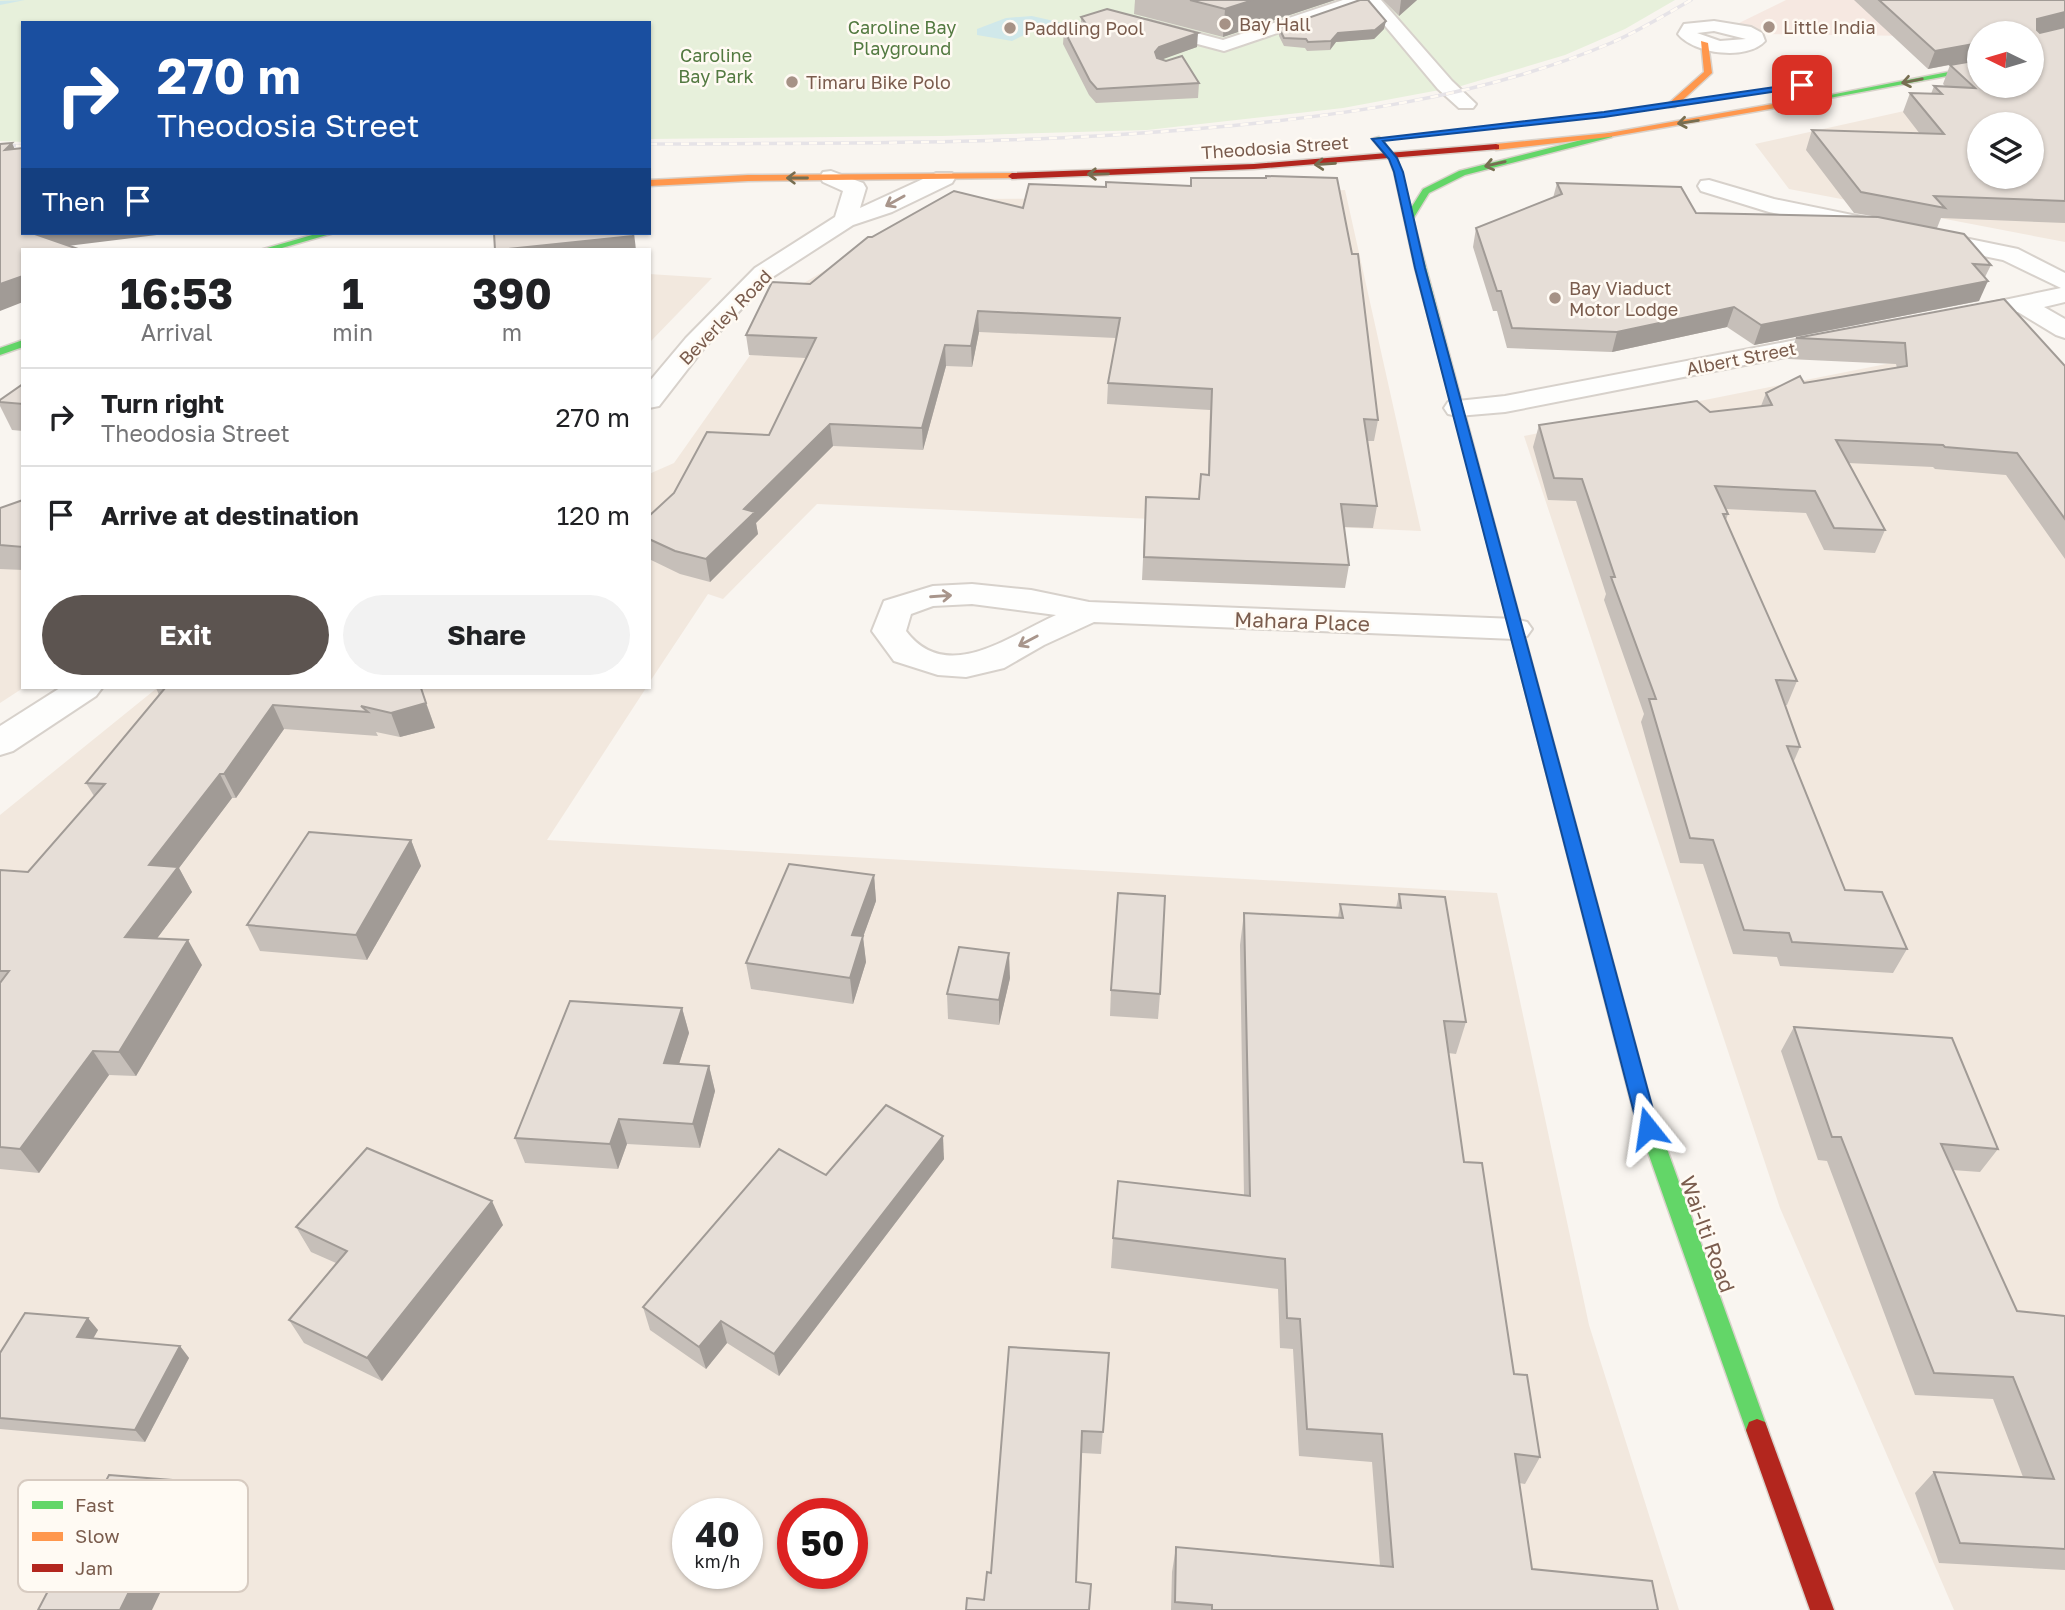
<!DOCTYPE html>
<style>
body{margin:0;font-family:"Golos Text",sans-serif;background:#f2f2f2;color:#202124;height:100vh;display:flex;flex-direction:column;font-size:26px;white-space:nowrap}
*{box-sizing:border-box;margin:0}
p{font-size:23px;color:#757577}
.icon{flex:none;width:38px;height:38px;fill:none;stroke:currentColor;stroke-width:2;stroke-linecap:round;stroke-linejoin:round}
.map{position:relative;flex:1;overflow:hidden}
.panel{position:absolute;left:21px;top:248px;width:630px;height:441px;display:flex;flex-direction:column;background:#fff;border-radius:0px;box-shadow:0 2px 5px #0004}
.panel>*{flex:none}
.top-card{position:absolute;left:21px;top:21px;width:630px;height:214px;border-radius:0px;box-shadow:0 2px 5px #0004;background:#1a4fa0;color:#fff;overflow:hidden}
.needle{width:46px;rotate:275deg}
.buttons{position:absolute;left:1967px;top:21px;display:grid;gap:14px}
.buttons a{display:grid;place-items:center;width:77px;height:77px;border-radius:50%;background:#fff;box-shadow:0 2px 5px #0004;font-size:35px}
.speed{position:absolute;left:672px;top:1498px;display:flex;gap:14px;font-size:35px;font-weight:700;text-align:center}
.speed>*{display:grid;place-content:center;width:91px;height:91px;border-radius:50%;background:#fff;box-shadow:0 2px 5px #0004;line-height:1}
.speed small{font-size:18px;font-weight:400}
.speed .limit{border:10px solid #d22;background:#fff;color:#111}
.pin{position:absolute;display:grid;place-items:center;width:60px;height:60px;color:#fff;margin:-30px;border-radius:14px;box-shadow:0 4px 10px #0006}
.me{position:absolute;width:77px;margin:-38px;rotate:345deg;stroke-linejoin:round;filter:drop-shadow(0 0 5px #0008)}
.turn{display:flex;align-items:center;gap:24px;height:147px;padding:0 21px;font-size:32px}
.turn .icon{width:91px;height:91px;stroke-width:2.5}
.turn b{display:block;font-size:49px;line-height:60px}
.then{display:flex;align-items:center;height:66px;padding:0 21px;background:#0003;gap:14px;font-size:26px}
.eta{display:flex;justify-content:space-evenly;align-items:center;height:119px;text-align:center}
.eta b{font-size:42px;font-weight:700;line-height:49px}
.primary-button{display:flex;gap:14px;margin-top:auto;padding:14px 21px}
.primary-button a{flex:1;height:80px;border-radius:42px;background:#5c5450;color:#fff;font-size:28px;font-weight:700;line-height:80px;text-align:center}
.primary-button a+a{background:#f2f2f2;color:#202124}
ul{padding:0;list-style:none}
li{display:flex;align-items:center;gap:21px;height:98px;padding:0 21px;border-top:2px solid #e0e0e0}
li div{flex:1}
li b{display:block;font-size:26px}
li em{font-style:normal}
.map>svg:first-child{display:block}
</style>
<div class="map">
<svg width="2065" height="1610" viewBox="0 0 2065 1610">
<rect width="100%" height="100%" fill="#f9f5f0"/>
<g fill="#f2e8de" fill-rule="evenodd">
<path d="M2065 75V242L1789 189 1755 144 2017 86H2032ZM1979 124H2032V177H1979Z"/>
<polygon points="1345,190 1421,531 817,504 723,599 708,594 649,683 649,474 674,463 799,286 944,199 1159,198"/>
<polygon points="649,274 712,278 649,343"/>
<polygon points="2027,336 2065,379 2065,1610 1954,1610 1780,1208 1524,436"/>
<polygon points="23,513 23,688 0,703 0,535"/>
<path d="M157 688H646L547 840 1497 893 1589 1325 1679 1610H0V815ZM688 1514H747V1573H688ZM793 1514H852V1573H793Z"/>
</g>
<polygon fill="#f6e8e1" points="1786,0 2065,0 1979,33 1914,36 1759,34 1737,24"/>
<polygon fill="#e7f0db" points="0,0 1675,0 1625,29 1565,55 1461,86 1343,108 1147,130 942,136 649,139 649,23 23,23 23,142 0,141"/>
<polygon fill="#d0e8ea" points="1032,16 1076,26 1095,27 1082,32 1042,26 1012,41 977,35 977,29 1006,18"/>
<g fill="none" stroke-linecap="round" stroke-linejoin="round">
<polygon fill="#d0e8ea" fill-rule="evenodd" points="25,0 0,5 0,1"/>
<defs>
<g id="street">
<polygon points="1343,0 1381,0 1452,81 1476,104 1473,108 1459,108 1438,89 1366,3 1224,51 1141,29 1138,25 1147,20 1223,40"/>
<path d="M1714 21 1751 27 1762 33 1765 41C1747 61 1694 54 1678 34L1684 24ZM1714 31 1746 39 1720 41 1697 33Z"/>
<polygon points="831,171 863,183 866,188 860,208 936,173 952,173 955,178 952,183 892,212 853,225 771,278 704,348 659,406 649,408 649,382 686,338 755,268 835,217 843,191 823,182 820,177 823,172"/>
<polygon points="1709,180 1774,199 2018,249 2065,273 2065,302 2044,307 2065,319 2065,338 2056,335 2018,312 1961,324 1952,321 1948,316 1952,311 2061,288 2003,260 1769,212 1701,191 1698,186 1701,181"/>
<polygon points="1843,331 1852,334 1856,339 1852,344 1505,412 1458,416 1448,414 1444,408 1448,402 1505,396"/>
<path d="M972 584 1031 590 1089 602 1515 619 1527 622 1532 629 1527 636 1515 639 1094 622 1044 645 1004 668 966 677 938 675 894 661 872 631 884 601 933 586ZM972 604 1056 615C1009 636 947 685 906 631L911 614 933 606Z"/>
<polygon points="60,688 102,688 96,696 13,751 0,755 0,726"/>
</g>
<g id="fast">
<polygon points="1979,66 1979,70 1824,99 1820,97"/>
<polygon points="1609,133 1612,133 1612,137 1465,175 1429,193 1413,219 1493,519 1487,523 1483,522 1415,268 1394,172 1389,159 1372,139 1379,137 1397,158 1411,208 1423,189 1459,171"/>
<polygon points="319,233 334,233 275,250 260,250"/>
<polygon points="23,340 23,347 0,355 0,348"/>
<polygon points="1643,1102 1650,1104 1653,1110 1768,1430 1765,1438 1757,1441 1749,1438 1746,1430 1633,1110 1636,1104"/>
</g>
<g id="slow">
<polygon points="1701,41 1708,43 1712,73 1675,107 1669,107 1669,103 1704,72"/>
<polygon points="1824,95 1827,99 1609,137 1496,150 1492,147 1496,144 1609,133"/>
<polygon points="1012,173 1015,174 1015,178 748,181 649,186 649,180 748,175"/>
<polygon points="1487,515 1493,519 1653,1110 1650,1116 1643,1118 1636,1116 1633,1110 1481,519"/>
</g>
<g id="jam">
<polygon points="1496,144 1499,145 1499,149 1254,169 1012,179 1008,176 1012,173 1254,164"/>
<polygon points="1757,1419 1765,1422 1768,1430 1834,1610 1810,1610 1746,1430 1749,1422"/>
</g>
</defs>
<use href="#street" stroke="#d7d1cb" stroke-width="4"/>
<use href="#fast" stroke="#d9d2cb" stroke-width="3"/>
<use href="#slow" stroke="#d9d2cb" stroke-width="3"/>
<use href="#jam" stroke="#d9d2cb" stroke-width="3"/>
<use href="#street" fill="#fefefd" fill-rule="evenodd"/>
<use href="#fast" fill="#63d668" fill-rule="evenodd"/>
<use href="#slow" fill="#ff974d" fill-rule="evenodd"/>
<use href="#jam" fill="#b3261e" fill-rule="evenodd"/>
<defs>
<g id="rail">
<path d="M649 144C831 143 1013 145 1194 129 1335 117 1480 98 1611 43 1639 31 1665 15 1691 0"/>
<polyline points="0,145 23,146"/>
</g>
</defs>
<use href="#rail" stroke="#e6e3e7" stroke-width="3.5"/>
<use href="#rail" stroke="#fffaf3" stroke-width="2.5" stroke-dasharray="8" stroke-linecap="butt"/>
</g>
<g fill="#c6bfb9" fill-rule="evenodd">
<polygon points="1135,0 1335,0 1223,37 1134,14"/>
<polygon points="1383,0 1417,0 1399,16"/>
<path d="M1854 0H2065V223L1941 218 1937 228 1991 265 1985 277 1979 301 1754 345 1727 327 1612 352 1507 348 1497 311H1493L1473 247 1476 228 1553 198 1557 183 1696 213 1872 216 1854 213 1806 150 1812 130 1920 134 1903 112 1910 93 1931 94 1934 86 1946 87 1943 84 1950 65 1928 69ZM1979 33 2032 86H1979Z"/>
<polygon points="1081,17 1197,47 1161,59 1199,83 1198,98 1096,103 1089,95 1063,44 1064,30 1081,29"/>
<polygon points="1279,28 1384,29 1374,39 1336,42 1330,50 1307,51 1305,48 1284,46 1279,36"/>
<polygon points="954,191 1378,420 1374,441 1367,441 1377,506 1373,528 1344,527 1349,565 1345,588 1142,580 1146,497 1199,499 1208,475 1210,410 1107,404 1108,383 1116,338 979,332 972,367 946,366 923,450 833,446 756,523 758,534 710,582 680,574 649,559 649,516 769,435 806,358 749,355 746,335 810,284 872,237"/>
<polygon points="2004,299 2065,366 2065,559 2006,475 1935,469 1933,467 1848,463 1885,530 1875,553 1824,550 1806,513 1726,509 1728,514 1726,520 1797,681 1787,705 1785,705 1800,747 1793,763 1845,890 1907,949 1893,973 1780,966 1777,957 1733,954 1703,864 1680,863 1641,722 1644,714 1604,600 1606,594 1576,501 1548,500 1533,447 1539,425 1710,412 1761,406 1766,393 1804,383 1897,368 1896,364 1788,359 1796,338"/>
<polygon points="23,384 23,431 12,430 0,406 0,400"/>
<polygon points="23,500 23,570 0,569 0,508"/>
<polygon points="156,688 421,688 435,728 400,737 376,732 378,736 284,729 236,798 232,798 179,868 192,892 157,938 202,965 136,1076 109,1075 39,1173 0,1169 0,870 28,872 94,796 86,783 159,695"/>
<polygon points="411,840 421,866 367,960 260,951 247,925"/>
<polygon points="874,875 876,901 863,937 866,962 853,1004 751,989 746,963"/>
<polygon points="1399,894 1466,1022 1456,1054 1448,1053 1464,1162 1514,1374 1540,1457 1525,1484 1519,1483 1532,1569 1658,1610 1171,1610 1172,1572 1176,1547 1380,1566 1372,1462 1299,1456 1293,1349 1280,1348 1278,1289 1111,1268 1113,1238 1244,1196 1240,945 1244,913 1338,918 1340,904 1396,908"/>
<polygon points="1010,978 999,1025 948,1019 947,994"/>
<polygon points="1111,990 1160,994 1158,1019 1110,1016"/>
<polygon points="682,1008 689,1033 679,1064 709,1066 715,1091 700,1148 627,1144 618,1169 525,1163 515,1138"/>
<polygon points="1794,1027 1998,1149 1980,1172 1952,1170 2017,1311 2065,1316 2065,1570 1939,1563 1915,1493 1934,1472 2023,1477 1993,1399 1915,1395 1827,1161 1818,1160 1781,1051"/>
<polygon points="944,1159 779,1376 727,1343 706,1369 650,1330 643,1307 826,1175"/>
<polygon points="503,1225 382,1381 304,1343 289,1320 336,1263 311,1252 296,1227"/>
<polygon points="98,1330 93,1339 180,1346 189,1358 145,1442 0,1429 0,1353"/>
<polygon points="1109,1353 1101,1454 1082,1453 1076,1582 1089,1610 984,1600 991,1573"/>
</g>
<g fill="#a19b96">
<polygon points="1253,0 1335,0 1223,37 1225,9"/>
<polygon points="1401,0 1417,0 1399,16"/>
<polygon points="2065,12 2065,27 2032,36 2037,19"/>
<polygon points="1386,21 1384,29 1374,39 1336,42 1330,50 1331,41 1338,33"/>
<polygon points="1198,33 1197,47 1158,61 1155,52 1159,47"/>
<polygon points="1979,43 1978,59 1928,69 1935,51"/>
<polygon points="12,143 21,163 5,150"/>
<polygon points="24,233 173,233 35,250"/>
<polygon points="634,233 636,250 509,250 508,249"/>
<polygon points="23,276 23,302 0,311 0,284"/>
<polygon points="1988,281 1979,301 1754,345 1761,325"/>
<polygon points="1734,307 1727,327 1612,352 1617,332"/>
<polygon points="978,311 979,332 972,367 971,346"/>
<polygon points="945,345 946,366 923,450 922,428"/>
<polygon points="830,424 833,446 756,523 758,534 710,582 706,559 744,509"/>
<polygon points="426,703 435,728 400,737 391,713"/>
<polygon points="273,705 284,729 236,798 224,774"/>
<polygon points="220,774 232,798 179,868 192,892 140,961 125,937 149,865"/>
<polygon points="411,840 421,866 367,960 356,935"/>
<polygon points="874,875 876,901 863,937 866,962 853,1004 850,978 852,935"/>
<polygon points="188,940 202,965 136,1076 119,1052"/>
<polygon points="1009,953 1010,978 999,1025 999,1000"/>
<polygon points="682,1008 689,1033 671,1089 664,1063"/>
<polygon points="93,1051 109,1075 39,1173 20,1149"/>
<polygon points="709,1066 715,1091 700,1148 693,1124"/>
<polygon points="619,1119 627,1144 618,1169 610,1144"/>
<polygon points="943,1136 944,1159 779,1376 774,1354"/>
<polygon points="492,1201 503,1225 382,1381 367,1358"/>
<polygon points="88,1318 98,1330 87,1349 77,1337"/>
<polygon points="721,1321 727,1343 706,1369 699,1347"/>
<polygon points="180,1346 189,1358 145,1442 135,1430"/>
<polygon points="184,1481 203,1503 152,1610 120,1610"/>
</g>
<g fill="#e6ded7" stroke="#a19b96" stroke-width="2" fill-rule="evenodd">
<polygon points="1190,0 1253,0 1225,9"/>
<polygon points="1360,0 1368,0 1386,21 1375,30 1338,33 1331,41 1308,42 1306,39 1284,38 1279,28"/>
<path d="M1879 0H2065V12L2037 19V30L2040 33 2065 27V201L1934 196 1945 208 1861 192 1812 130 1944 134 1910 93 1942 94 1934 86 1975 88 1950 65 1979 60V86H2032V33H1979V43L1935 51ZM1979 124H2032V177H1979Z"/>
<polygon points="1107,9 1198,33 1159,47 1155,52 1157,58 1166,61 1182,56 1199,83 1097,89 1090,81 1064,30 1090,29 1081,17"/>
<polygon points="12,143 5,150 23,148 23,229 22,229 23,229 23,233 32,233 81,250 23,250 23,276 0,284 0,144"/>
<polygon points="1266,176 1337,178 1352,254 1358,254 1378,420 1364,419 1377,506 1341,504 1349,565 1144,557 1146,497 1199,499 1201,474 1209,475 1212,389 1108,383 1120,318 978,311 971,346 945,345 922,428 830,424 744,509 755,512 706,559 675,551 649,539 649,516 674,493 707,432 769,435 816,338 746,335 772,282 810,284 868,237 872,237 954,191 1023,208 1029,184 1106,187 1106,182 1191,186 1191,178 1266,178"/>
<polygon points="1557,183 1681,187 1696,213 1878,217 1964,234 1991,265 1973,264 1988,281 1761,325 1734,307 1617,332 1512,328 1501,291 1497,291 1476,228 1562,194"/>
<polygon points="494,233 633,233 633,236 508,249 511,250 498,250 500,249 495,250"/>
<polygon points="2004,299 2065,366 2065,519 2017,453 1945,447 1943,445 1836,440 1885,530 1834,528 1815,491 1715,486 1728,514 1723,514 1797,681 1776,680 1800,747 1787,746 1845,890 1882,892 1907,949 1792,942 1789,933 1744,930 1713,840 1690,838 1649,699 1656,699 1611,577 1615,577 1582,479 1554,478 1539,425 1697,401 1710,412 1772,405 1766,393 1800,376 1804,383 1907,366 1905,343 1796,338"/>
<polygon points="23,384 23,404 0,402 0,400"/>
<polygon points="23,500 23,547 0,545 0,508"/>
<polygon points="165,688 421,688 426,703 391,713 361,706 368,712 273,705 224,774 220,774 149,865 178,867 125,937 188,940 119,1052 93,1051 20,1149 0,1147 0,983 9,971 0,971 0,870 28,872 105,784 86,783"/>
<polygon points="309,832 411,840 356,935 247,925"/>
<polygon points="789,864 874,875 852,935 863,936 850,978 746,963"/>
<polygon points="1118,893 1165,896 1160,994 1111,990"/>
<polygon points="1399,894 1445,897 1466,1022 1444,1021 1464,1162 1482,1163 1514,1374 1527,1375 1540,1457 1515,1454 1532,1569 1652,1581 1658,1610 1212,1610 1212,1605 1175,1602 1176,1547 1393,1567 1382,1434 1307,1429 1300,1319 1287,1318 1285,1259 1113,1238 1118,1181 1250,1196 1244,913 1343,918 1340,904 1401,908"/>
<polygon points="959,947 1009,953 999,1000 947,994"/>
<polygon points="570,1001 682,1008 664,1063 709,1066 693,1124 619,1119 610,1144 515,1138"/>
<polygon points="1794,1027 1952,1038 1998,1149 1941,1144 2017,1311 2065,1316 2065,1549 1960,1543 1934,1472 2054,1479 2013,1377 1934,1373 1841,1137 1832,1137"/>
<polygon points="886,1105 943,1136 774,1354 721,1321 699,1347 643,1307 779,1149 826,1175"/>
<polygon points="367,1148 492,1201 367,1358 289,1320 347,1251 296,1227"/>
<polygon points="25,1313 88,1318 77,1337 180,1346 135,1430 0,1418 0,1353"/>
<polygon points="1009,1347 1109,1353 1103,1432 1082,1431 1076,1582 1091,1584 1089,1610 966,1610 967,1598 984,1600 987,1572 991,1573"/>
<polygon points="109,1475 184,1481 120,1610 38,1610"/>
</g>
<defs><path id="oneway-shaft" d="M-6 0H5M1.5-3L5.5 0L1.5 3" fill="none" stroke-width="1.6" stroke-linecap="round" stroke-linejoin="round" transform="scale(1.75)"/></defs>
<g stroke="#776e51">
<use href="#oneway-shaft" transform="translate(1912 81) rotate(169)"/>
<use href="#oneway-shaft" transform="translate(1688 122) rotate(171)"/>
<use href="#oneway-shaft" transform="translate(1325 164) rotate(176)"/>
<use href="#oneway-shaft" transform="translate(1495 164) rotate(167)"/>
<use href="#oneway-shaft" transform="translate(1098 174) rotate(179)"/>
<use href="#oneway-shaft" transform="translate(797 178) rotate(180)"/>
</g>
<g stroke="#a8958b">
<use href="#oneway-shaft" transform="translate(895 201) rotate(151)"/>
<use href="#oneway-shaft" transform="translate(941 596) rotate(-4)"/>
<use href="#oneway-shaft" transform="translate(1028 641) rotate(152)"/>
</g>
<polygon fill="#1a73e8" stroke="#114b97" stroke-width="2" points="1802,83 1805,87 1604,117 1383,141 1397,158 1403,172 1425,268 1658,1128 1655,1134 1648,1136 1641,1134 1638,1128 1415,268 1394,172 1389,159 1372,139 1604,112"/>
<g fill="#a69286" stroke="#fffaf3" stroke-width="2.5">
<circle cx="1225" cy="24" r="7"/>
<circle cx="1769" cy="27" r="7"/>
<circle cx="1010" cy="28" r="7"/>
<circle cx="792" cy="82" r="7"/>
<circle cx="1555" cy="298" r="7"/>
</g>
<g text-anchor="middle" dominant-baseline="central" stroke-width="5" stroke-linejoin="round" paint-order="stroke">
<g font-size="18" fill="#7a5c4d" stroke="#fffaf3" text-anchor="start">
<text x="1239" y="24">Bay Hall</text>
<text x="1783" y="27">Little India</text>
<text x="1024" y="28">Paddling Pool</text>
<text x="806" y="82">Timaru Bike Polo</text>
<text x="1569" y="288">Bay Viaduct<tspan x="1569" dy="21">Motor Lodge</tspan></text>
</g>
<g font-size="18" fill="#537a41" stroke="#fffaf3">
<text x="902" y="27">Caroline Bay<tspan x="902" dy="21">Playground</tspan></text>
<text x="716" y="55">Caroline<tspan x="716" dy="21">Bay Park</tspan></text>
</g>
<g font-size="18" fill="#7a5c4d" stroke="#fffaf3">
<text transform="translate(1275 147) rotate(-4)">Theodosia Street</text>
<text transform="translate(725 317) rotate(-46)">Beverley Road</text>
<text transform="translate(1741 358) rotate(-11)">Albert Street</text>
</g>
<g font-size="21" fill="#7a5c4d" stroke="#fffaf3">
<text transform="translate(1302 621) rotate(2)">Mahara Place</text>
<text transform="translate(1708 1234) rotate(70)">Wai-Iti Road</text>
</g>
</g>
<rect x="18" y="1480" width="230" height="112" rx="10" fill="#fffaf3" stroke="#d7cbc1" stroke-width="2"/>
<rect x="32" y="1501" width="31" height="8" fill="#63d668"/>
<rect x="32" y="1532" width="31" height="9" fill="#ff974d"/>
<rect x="32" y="1564" width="31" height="8" fill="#b3261e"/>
<g font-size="19" fill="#7a5c4d">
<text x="75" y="1512">Fast</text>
<text x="75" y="1543">Slow</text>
<text x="75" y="1575">Jam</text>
</g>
</svg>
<div class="buttons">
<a><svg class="needle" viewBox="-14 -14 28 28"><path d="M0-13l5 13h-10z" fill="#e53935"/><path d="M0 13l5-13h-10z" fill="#757577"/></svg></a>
<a><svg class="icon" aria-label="layers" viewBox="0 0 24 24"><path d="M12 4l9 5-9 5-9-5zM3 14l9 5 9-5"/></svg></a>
</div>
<div class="speed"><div>40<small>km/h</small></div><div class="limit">50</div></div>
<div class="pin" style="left:1802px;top:85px;background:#d93025"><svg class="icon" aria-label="arrive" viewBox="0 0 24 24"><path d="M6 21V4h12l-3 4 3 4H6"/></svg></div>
<svg class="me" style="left:1648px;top:1128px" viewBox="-20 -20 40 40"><path d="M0-17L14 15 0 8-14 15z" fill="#1a73e8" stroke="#fff" stroke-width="4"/></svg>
<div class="top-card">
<div class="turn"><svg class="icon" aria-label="right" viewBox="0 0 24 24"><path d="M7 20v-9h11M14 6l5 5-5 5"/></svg><div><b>270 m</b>Theodosia Street</div></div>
<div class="then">Then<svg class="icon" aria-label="arrive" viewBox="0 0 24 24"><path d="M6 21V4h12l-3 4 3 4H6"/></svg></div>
</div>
<section class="panel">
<div class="eta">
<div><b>16:53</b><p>Arrival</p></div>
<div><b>1</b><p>min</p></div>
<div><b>390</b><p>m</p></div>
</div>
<ul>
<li><svg class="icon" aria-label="right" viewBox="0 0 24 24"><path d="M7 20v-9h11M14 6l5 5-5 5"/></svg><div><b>Turn right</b><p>Theodosia Street</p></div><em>270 m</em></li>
<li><svg class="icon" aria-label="arrive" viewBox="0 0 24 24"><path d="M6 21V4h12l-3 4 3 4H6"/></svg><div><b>Arrive at destination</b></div><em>120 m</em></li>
</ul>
<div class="primary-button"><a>Exit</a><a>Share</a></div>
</section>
</div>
